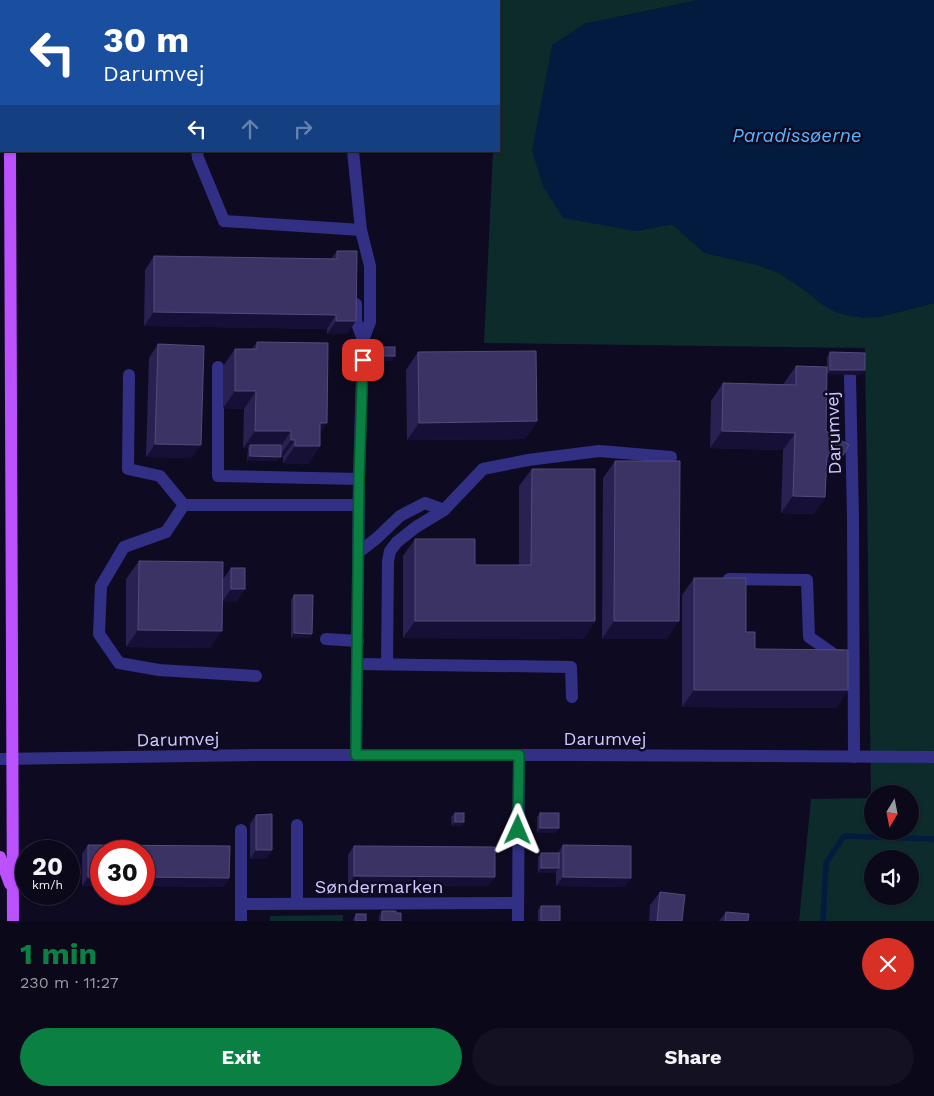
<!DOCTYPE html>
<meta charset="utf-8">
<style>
body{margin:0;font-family:"Work Sans",sans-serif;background:#131122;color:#f1f3f6;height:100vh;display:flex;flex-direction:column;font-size:19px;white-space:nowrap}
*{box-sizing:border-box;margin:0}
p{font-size:16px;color:#999aa2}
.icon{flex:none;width:28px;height:28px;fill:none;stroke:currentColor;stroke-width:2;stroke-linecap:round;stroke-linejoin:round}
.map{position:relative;height:921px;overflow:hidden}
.sheet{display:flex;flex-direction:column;background:#0a0819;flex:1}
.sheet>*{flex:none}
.top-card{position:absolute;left:0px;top:0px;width:500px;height:152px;box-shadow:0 1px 4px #0004,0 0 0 1px #2a2938;background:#1a4fa0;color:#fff;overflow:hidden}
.needle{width:32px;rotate:190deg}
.tools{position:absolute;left:864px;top:785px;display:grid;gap:10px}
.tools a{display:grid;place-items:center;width:55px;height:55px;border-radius:50%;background:#0a0819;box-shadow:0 1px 4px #0004,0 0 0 1px #2a2938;font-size:25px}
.speed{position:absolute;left:15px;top:840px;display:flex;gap:10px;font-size:25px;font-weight:700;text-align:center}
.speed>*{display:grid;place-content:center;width:65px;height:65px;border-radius:50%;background:#0a0819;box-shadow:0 1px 4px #0004,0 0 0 1px #2a2938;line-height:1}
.speed small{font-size:12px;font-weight:400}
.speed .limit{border:8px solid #d22;background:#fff;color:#111}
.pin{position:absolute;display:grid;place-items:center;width:42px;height:42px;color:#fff;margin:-21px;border-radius:10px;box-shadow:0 2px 8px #0006}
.me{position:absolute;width:55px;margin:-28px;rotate:1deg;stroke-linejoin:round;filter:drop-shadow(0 0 4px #0008)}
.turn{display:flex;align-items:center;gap:18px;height:105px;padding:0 20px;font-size:22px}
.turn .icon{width:65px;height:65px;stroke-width:2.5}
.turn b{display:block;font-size:35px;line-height:42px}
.lanes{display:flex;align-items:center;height:48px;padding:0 20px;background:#0003;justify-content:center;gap:25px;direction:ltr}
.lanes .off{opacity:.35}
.round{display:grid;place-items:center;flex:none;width:52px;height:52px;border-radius:26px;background:#131122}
.headline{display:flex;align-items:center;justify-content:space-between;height:85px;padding:0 20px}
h1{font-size:30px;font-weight:700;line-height:38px;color:#0b8043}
.primary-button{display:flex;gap:10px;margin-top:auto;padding:10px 20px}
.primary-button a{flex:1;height:58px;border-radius:30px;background:#0b8043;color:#fff;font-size:20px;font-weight:700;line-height:58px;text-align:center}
.primary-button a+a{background:#131122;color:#f1f3f6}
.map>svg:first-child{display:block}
</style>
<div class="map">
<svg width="934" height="921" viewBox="0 0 934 921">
<rect width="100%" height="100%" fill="#0e0a21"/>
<g fill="#0d2b2a" fill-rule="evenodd">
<path d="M499 0H699L584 24 635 231 672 224 705 253 758 265 779 273 806 291 823 305 879 317 934 303V921H799L811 799 871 798 865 348 484 343 493 151H499ZM872 794H910V831H872ZM872 859H910V896H872Z"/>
<polygon points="343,915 343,921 270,921 270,916"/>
</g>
<polygon fill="#041b40" points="699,0 934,0 934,303 879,317 864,318 850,316 837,313 823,305 806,291 779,273 758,265 705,253 672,224 635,231 563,218 543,186 532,151 552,45 584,24"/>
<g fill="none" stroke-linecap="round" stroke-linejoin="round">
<polyline stroke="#041b40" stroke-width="5.5" points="823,921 826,863 844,836 934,839"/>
<g stroke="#323085" stroke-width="12">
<polyline points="197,151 198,158 224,221 361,230"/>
<polyline points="353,151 361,230 370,266 370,322 363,340 359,479 356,755"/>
<polyline points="356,304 356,321 363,340"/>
<polyline points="218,367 218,476 359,479"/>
<polyline points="129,375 128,469 160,476 184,505 166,532 124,547 101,586 99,634 119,663 159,670 256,676"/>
<polyline points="850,377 853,517 854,757"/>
<polyline points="184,505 359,505"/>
<polyline points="359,552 377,538 400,516 425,503 444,510"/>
<polyline points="729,579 807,580 809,637 835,655 841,655"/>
<polyline points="326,639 358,641"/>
<polyline points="358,664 571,667 572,697"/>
<polyline points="387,664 388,561 390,551 397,542 416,527 444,510 483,469 528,460 599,451 671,457"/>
<polyline points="0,759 255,755 570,755 934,757"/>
<polyline points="297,903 297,825"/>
<polyline points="241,904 518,903"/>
<polyline points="241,921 241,830"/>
<polyline points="518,921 519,755"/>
</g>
<g stroke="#bb51ff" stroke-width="12">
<polyline points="12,1 12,0"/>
<polyline points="10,151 13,921"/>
<polyline points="0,857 10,884"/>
</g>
</g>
<g fill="#292151">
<polygon points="337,251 347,334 327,334 327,329 144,326 145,270 154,256 331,259"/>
<polygon points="257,342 320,433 320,446 308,464 283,463 283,457 280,457 277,461 247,461 248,448 243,448 244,409 223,408 223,366 235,349 252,349"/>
<polygon points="158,344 191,458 146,457 149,358"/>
<polygon points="378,347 395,356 391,361 375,360 375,351"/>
<polygon points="418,352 537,421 525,439 407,440 406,370"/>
<polygon points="830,352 865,370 862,375 827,374 826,431 829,474 826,474 825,497 813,514 781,513 783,450 710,448 711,401 723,383 784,385 784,383 796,366 827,367 827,357"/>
<polygon points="615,461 667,639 602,639 603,478"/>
<polygon points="532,469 595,621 583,639 403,638 403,556 415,539 475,565 519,565 519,486"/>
<polygon points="139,561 223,579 231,568 245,589 236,602 223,602 210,648 126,647 126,579"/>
<polygon points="694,578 746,632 755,649 848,690 836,708 682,707 682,595"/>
<polygon points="294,595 312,634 309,638 291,638 291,600"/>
<polygon points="455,813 464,822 461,826 452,826 451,817"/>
<polygon points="540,813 559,828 555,833 537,833 537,817"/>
<polygon points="256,815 272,850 266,859 250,859 250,824"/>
<polygon points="88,845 230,846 229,878 223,887 144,886 144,851 101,851 101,886 82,886 82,854"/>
<polygon points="563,845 625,887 556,886 556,871 555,873 538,873 538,857 541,853 558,853"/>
<polygon points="354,846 488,886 348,885 348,855"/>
<polygon points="660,892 682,921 649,921 650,905"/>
<polygon points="541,906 560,921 538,921 538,910"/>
<polygon points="382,911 396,913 401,921 379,921 379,916"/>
<polygon points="726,912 748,921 719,921"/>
<polygon points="356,914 366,921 353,921 353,919"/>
</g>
<g fill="#171036">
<polygon points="154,312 336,315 327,329 144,326"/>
<polygon points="336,321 356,321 347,334 327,334"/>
<polygon points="378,356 395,356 391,361 375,360"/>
<polygon points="830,370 865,370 862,375 827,374"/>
<polygon points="235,391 256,391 244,409 223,408"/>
<polygon points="537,421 525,439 407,440 419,423"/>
<polygon points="320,423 327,423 315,441"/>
<polygon points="255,431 291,431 279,449 250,445 248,448 243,448"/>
<polygon points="722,431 795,433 783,450 710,448"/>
<polygon points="291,440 295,440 283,457 280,457 277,461 247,461 250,456 279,457"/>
<polygon points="155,444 201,445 191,458 146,457"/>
<polygon points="295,446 320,446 308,464 283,463"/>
<polygon points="827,456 842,457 829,474 815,474"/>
<polygon points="793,496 825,497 813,514 781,513"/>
<polygon points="231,589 245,589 236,602 222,602"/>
<polygon points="415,621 595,621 583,639 403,638"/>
<polygon points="614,621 679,621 667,639 602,639"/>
<polygon points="138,630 222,631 210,648 126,647"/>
<polygon points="294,633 312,634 309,638 291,638"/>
<polygon points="694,690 848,690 836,708 682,707"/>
<polygon points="455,822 464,822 461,826 452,826"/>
<polygon points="540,828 559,828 555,833 537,833"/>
<polygon points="256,850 272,850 266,859 250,859"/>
<polygon points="541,868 559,868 555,873 538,873"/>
<polygon points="354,876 495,877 488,886 348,885"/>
<polygon points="88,877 101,877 101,886 82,886"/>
<polygon points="144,877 229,878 223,887 144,886"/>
<polygon points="563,877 631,878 625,887 556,886"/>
</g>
<g fill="#3b3364" stroke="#524b7c">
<polygon points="337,251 357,251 356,321 336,321 336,315 154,312 154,256 337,259"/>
<polygon points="257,342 328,343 327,423 320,423 320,446 295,446 295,440 291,440 291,431 255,431 256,391 235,391 235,349 257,349"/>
<polygon points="158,344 204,346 201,445 155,444"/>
<rect x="378" y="347" width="17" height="9"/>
<polygon points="536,351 537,421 419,423 418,352"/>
<polygon points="830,352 865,353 865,370 830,370"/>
<polygon points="796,366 827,367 826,431 849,445 842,457 827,456 825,497 793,496 795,433 722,431 723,383 796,385"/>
<polygon points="250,445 281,445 281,457 250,456"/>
<polygon points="615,461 680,461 679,621 614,621"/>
<polygon points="532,469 595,469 595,621 415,621 415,539 475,539 475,565 531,565"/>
<polygon points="139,561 223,562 222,631 138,630"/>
<rect x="231" y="568" width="14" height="21"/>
<polygon points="694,578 746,578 746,632 755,632 755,649 848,650 848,690 694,690"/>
<polygon points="294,595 313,595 312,634 294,633"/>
<rect x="455" y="813" width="9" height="9"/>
<rect x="540" y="813" width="19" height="15"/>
<polygon points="272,814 272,850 256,850 256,815"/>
<polygon points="88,845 230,846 229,878 144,877 144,851 101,851 101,877 88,877"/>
<polygon points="563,845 631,846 631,878 563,877"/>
<polygon points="354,846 495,847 495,877 354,876"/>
<rect x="541" y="853" width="18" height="15"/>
<polygon points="660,892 685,895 682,921 657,921"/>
<rect x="541" y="906" width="19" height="15"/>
<polygon points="382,911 396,911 396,913 401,913 401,921 382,921"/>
<polygon points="726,912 749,914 748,921 725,921"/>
<rect x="356" y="914" width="10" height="7"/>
</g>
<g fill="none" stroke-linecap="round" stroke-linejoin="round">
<defs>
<polyline id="route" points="363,360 359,479 356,755 519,755 518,830"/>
</defs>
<use href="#route" stroke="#07532c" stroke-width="12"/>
<use href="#route" stroke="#0b8043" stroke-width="9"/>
</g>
<g text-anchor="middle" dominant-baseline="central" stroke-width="5" stroke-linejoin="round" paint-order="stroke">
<g font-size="18" fill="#cfcaff" stroke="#0e0a21">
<text transform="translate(833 433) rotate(-92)">Darumvej</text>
<text x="605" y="738">Darumvej</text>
<text transform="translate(178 739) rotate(-1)">Darumvej</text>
<text x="379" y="886">Søndermarken</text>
</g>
<g font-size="19" font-style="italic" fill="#58b4ff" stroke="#0e0a21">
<text x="797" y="135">Paradissøerne</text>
</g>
</g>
</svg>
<div class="tools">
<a><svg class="needle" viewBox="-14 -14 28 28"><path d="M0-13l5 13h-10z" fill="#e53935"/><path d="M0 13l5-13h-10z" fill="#999aa2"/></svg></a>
<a><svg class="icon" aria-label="sound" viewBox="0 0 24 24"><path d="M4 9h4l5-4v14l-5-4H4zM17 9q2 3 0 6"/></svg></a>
</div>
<div class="speed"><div>20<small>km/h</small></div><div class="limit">30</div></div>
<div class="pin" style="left:363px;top:360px;background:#d93025"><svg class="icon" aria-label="arrive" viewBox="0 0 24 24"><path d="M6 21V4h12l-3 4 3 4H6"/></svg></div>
<svg class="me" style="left:518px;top:830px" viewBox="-20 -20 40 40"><path d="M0-17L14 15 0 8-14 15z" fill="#0b8043" stroke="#fff" stroke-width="4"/></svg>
<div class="top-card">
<div class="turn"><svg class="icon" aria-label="left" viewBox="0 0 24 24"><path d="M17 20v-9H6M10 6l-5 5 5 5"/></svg><div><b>30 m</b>Darumvej</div></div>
<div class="lanes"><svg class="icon" aria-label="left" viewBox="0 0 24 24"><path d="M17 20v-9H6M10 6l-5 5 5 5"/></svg><svg class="icon off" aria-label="ahead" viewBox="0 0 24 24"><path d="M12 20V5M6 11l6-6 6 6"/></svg><svg class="icon off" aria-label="right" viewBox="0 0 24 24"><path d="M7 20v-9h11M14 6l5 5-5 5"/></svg></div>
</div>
</div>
<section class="sheet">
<div class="headline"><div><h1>1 min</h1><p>230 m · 11:27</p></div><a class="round" style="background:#d93025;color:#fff"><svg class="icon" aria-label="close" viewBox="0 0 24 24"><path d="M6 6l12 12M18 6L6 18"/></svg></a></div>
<div class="primary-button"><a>Exit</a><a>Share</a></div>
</section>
